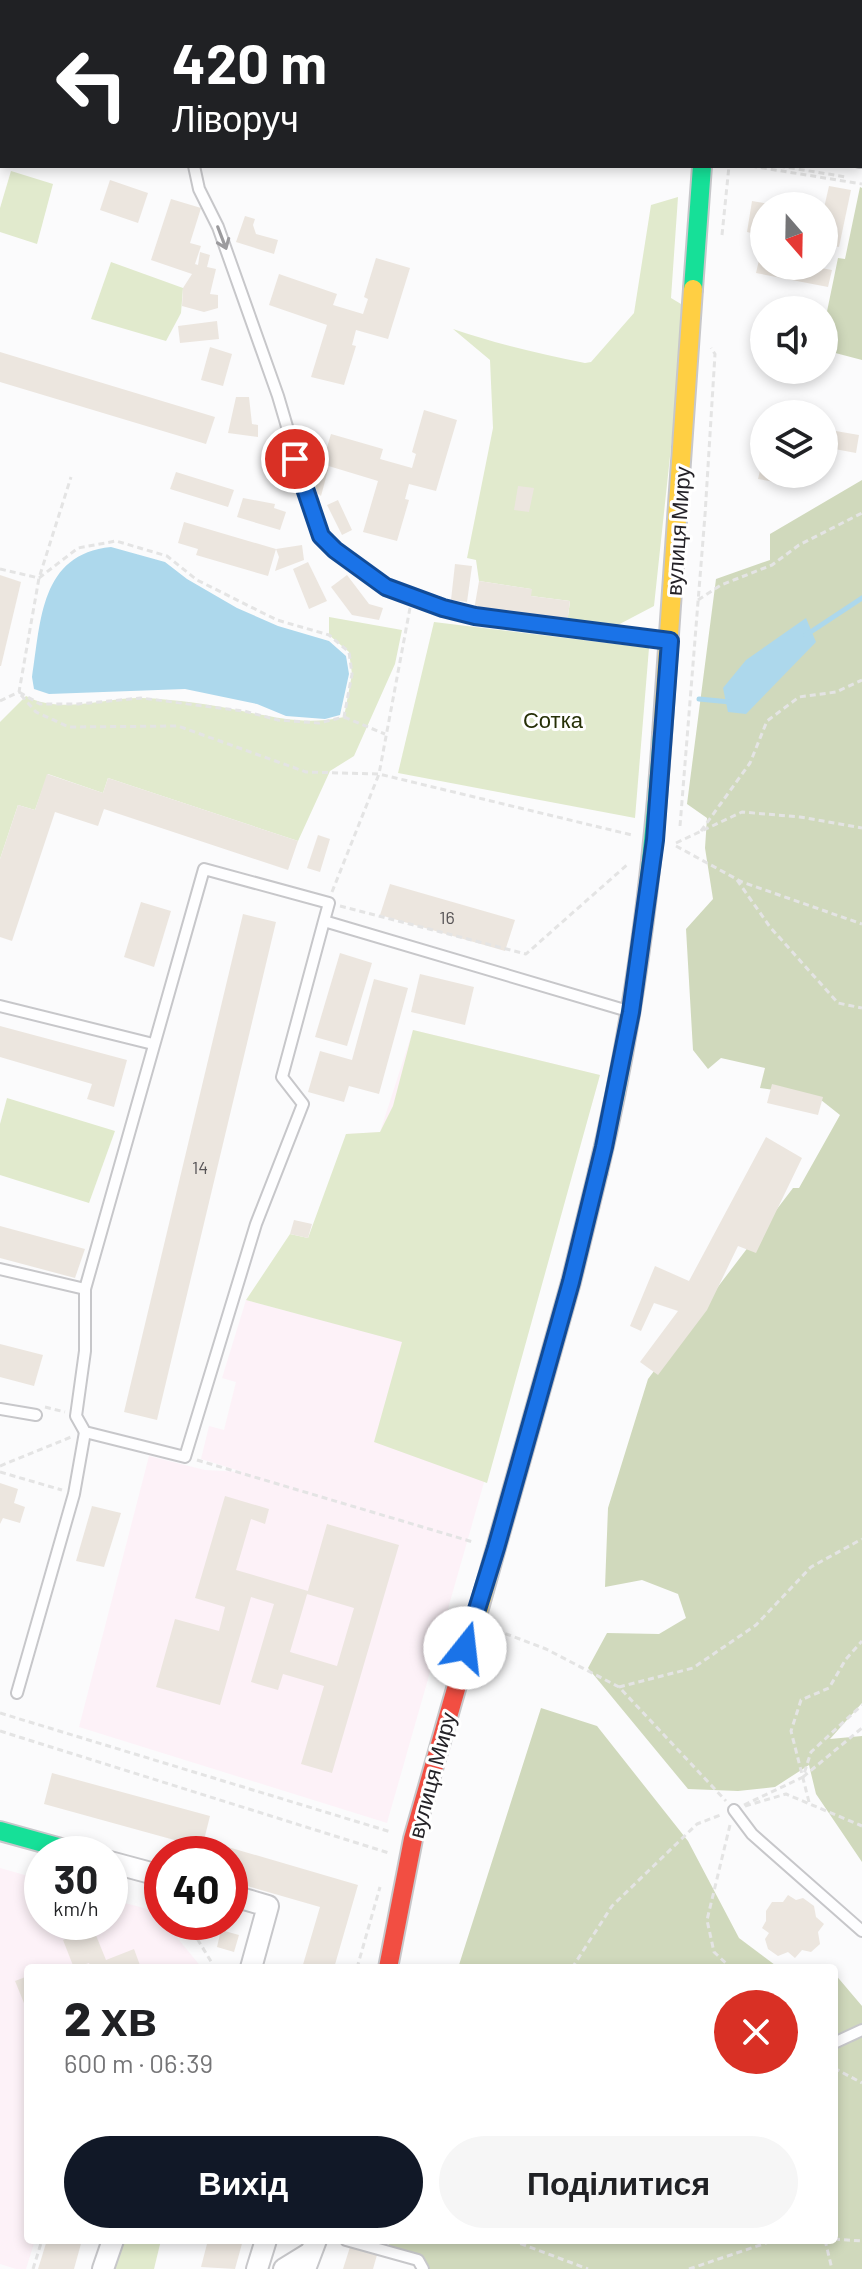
<!DOCTYPE html>
<html lang="uk">
<meta charset="utf-8">
<style>
body{margin:0;font-family:Barlow,sans-serif;background:#f6f6f6;color:#202124;height:100vh;display:flex;flex-direction:column;font-size:30px;white-space:nowrap}
*{box-sizing:border-box;margin:0}
p{font-size:26px;color:#757577}
.icon{flex:none;width:44px;height:44px;fill:none;stroke:currentColor;stroke-width:2;stroke-linecap:round;stroke-linejoin:round}
.map{position:relative;flex:1;overflow:hidden}
.drawer{position:absolute;left:24px;top:1964px;width:814px;height:280px;display:flex;flex-direction:column;background:#fff;border-radius:8px;box-shadow:0 4px 12px #0003}
.drawer>*{flex:none}
.hud{position:absolute;left:0px;top:0px;width:862px;height:168px;box-shadow:0 4px 12px #0003;background:#202124;color:#fff;overflow:hidden}
.needle{width:52px;rotate:160deg}
.tools{position:absolute;left:750px;top:192px;display:grid;gap:16px}
.tools a{display:grid;place-items:center;width:88px;height:88px;border-radius:50%;background:#fff;box-shadow:0 4px 12px #0003;font-size:40px}
.speed{position:absolute;left:24px;top:1836px;display:flex;gap:16px;font-size:40px;font-weight:700;text-align:center}
.speed>*{display:grid;place-content:center;width:104px;height:104px;border-radius:50%;background:#fff;box-shadow:0 4px 12px #0003;line-height:1}
.speed small{font-size:20px;font-weight:400}
.speed .limit{border:12px solid #d22;background:#fff;color:#111}
.pin{position:absolute;display:grid;place-items:center;width:68px;height:68px;color:#fff;margin:-34px;border:4px solid #fff;border-radius:50%;box-shadow:0 2px 8px #0007}
.me{position:absolute;width:88px;margin:-44px;rotate:16deg;stroke-linejoin:round;filter:drop-shadow(0 0 6px #0008)}
.turn{display:flex;align-items:center;gap:28px;height:168px;padding:0 40px;font-size:36px}
.turn .icon{width:104px;height:104px;stroke-width:2.5}
.turn b{display:block;font-size:56px;line-height:68px}
.round{display:grid;place-items:center;flex:none;width:84px;height:84px;border-radius:42px;background:#f6f6f6}
.head{display:flex;align-items:center;justify-content:space-between;height:136px;padding:0 40px}
h1{font-size:48px;font-weight:800;line-height:60px}
.cta{display:flex;gap:16px;margin-top:auto;padding:16px 40px}
.cta a{flex:1;height:92px;border-radius:48px;background:#111827;color:#fff;font-size:32px;font-weight:800;line-height:92px;text-align:center}
.cta a+a{background:#f6f6f6;color:#202124}
.map>svg:first-child{display:block}
</style>
<div class="map">
<svg width="862" height="2269" viewBox="0 0 862 2269">
<rect width="100%" height="100%" fill="#fbfbfc"/>
<g fill="#fdf2f8">
<polygon points="413,1030 600,1075 387,1823 79,1727 149,1456 205,1470 243,1472 201,1459 209,1426 224,1430 236,1382 222,1378 246,1300 298,1314 346,1134 380,1132"/>
<polygon points="0,1868 42,1880 42,1922 110,1922 110,1899 155,1911 202,1968 28,1968 28,2240 35,2240 26,2269 16,2269 0,2264"/>
</g>
<g fill="#e1eacd">
<polygon points="11,171 53,184 37,244 0,232 0,208"/>
<path d="M678 197 671 298 686 307 654 606 614 627 567 624 570 601 531 596V589L479 581 476 560 467 558 493 428 490 360 453 329C497 344 540 354 585 363L591 362 634 313 651 205Z"/>
<polygon points="111,262 183,288 181,313 166,341 91,319"/>
<path d="M329 617 402 630 395 664 354 756 330 771 298 841 108 778 103 793 48 774 35 810 18 805 0 859V722L26 696C61 715 104 697 142 698 174 699 215 705 247 712 283 719 308 725 344 717L352 674 349 652 329 635Z"/>
<polygon points="434,622 649,648 635,818 398,773"/>
<polygon points="413,1030 600,1075 487,1483 374,1442 402,1342 246,1300 290,1234 308,1238 346,1134 380,1132 393,1106"/>
<polygon points="7,1098 115,1131 89,1203 0,1175 0,1124"/>
<polygon points="113,2240 161,2240 154,2269 103,2269"/>
</g>
<g fill="#d0d9bc">
<polygon points="860,187 862,188 862,360 824,350 824,326 838,258 845,259"/>
<polygon points="862,480 862,1703 830,1739 862,1736 862,1862 816,1794 809,1765 775,1787 738,1791 688,1789 588,1668 607,1633 659,1634 686,1618 678,1594 642,1580 605,1587 608,1508 648,1379 793,1188 799,1188 840,1115 816,1096 760,1088 765,1068 721,1058 708,1069 693,1050 686,929 713,899 705,848 707,818 687,804 716,579 770,560 770,534"/>
<polygon points="541,1708 597,1726 688,1841 739,1938 779,1968 458,1968"/>
<polygon points="834,1973 862,2006 862,2269 421,2269 383,2240 834,2240"/>
</g>
<g fill="#add8ec">
<path d="M111 547 165 562 187 579 237 608 278 626 329 641 346 656 349 674 340 715 325 719 286 716 257 704 185 689 49 694 34 689 32 677C41 621 40 554 111 547Z"/>
<polygon points="806,618 816,642 746,714 728,712 723,688 746,660"/>
</g>
<g fill="none" stroke-linecap="round" stroke-linejoin="round">
<g stroke="#add8ec" stroke-width="5">
<polyline points="806,635 862,598"/>
<polyline points="699,699 730,702"/>
</g>
</g>
<g fill="#ece6df">
<polygon points="110,180 148,193 138,223 100,210"/>
<polygon points="829,186 851,190 839,247 824,244 824,208"/>
<polygon points="171,199 201,208 190,243 201,246 195,264 198,265 200,252 210,255 207,267 216,269 210,294 218,295 218,308 204,312 182,306 183,288 192,274 151,260"/>
<polygon points="752,201 770,204 764,206 764,236 747,232"/>
<polygon points="245,216 255,219 253,225 256,234 278,240 274,254 236,242"/>
<polygon points="760,256 764,257 764,266 810,266 832,270 828,287 756,273"/>
<polygon points="376,258 410,268 388,339 356,330 352,345 356,346 344,385 311,377 327,325 269,305 279,274 337,294 333,305 363,314 368,299 364,297"/>
<polygon points="217,321 219,339 180,343 178,326"/>
<polygon points="210,347 232,354 223,386 201,380"/>
<polygon points="0,352 215,417 206,444 0,382"/>
<polygon points="236,397 249,397 252,424 258,425 258,437 228,433"/>
<polygon points="424,410 457,420 436,491 409,484 405,499 409,500 397,541 363,532 378,481 322,464 331,434 383,449 380,459 412,468 416,454 412,452"/>
<polygon points="824,429 859,435 856,453 824,447"/>
<polygon points="763,457 764,474 782,474 780,483 758,479"/>
<polygon points="316,468 328,470 321,496 317,493 314,477"/>
<polygon points="176,472 234,490 228,507 170,489"/>
<polygon points="518,486 534,488 529,512 514,510"/>
<polygon points="243,498 275,504 274,508 286,512 280,530 237,517"/>
<polygon points="338,500 352,530 342,535 327,505"/>
<polygon points="184,522 276,549 268,576 196,555 198,549 178,543"/>
<polygon points="302,545 304,560 275,571 279,557 276,549"/>
<polygon points="308,562 327,601 309,609 293,569"/>
<polygon points="455,564 472,566 467,602 451,600"/>
<polygon points="0,575 21,582 1,666 0,666"/>
<polygon points="347,575 369,604 383,608 379,620 352,615 331,587"/>
<polygon points="479,581 532,589 531,596 570,601 567,624 474,610"/>
<polygon points="47,774 103,793 108,778 298,841 288,870 104,809 98,826 55,812 12,941 0,937 0,859 18,805 35,810"/>
<polygon points="318,835 330,839 320,872 307,868"/>
<polygon points="390,884 515,920 505,951 380,915"/>
<polygon points="141,902 171,911 154,967 124,957"/>
<polygon points="243,914 276,922 157,1420 124,1412"/>
<polygon points="340,953 372,963 347,1046 315,1037"/>
<polygon points="420,974 474,987 465,1025 411,1012"/>
<polygon points="374,979 408,988 379,1094 349,1086 344,1102 308,1092 320,1051 352,1060"/>
<polygon points="0,1026 127,1060 114,1107 87,1099 92,1084 0,1057"/>
<polygon points="772,1084 823,1097 818,1115 767,1103"/>
<polygon points="766,1137 802,1158 756,1253 738,1246 707,1310 658,1375 640,1362 678,1311 654,1303 641,1331 630,1326 655,1266 689,1281"/>
<polygon points="294,1220 312,1224 308,1238 290,1234"/>
<polygon points="0,1226 85,1249 75,1278 0,1258"/>
<polygon points="0,1344 43,1355 34,1386 0,1377"/>
<polygon points="0,1483 18,1489 14,1503 25,1507 20,1523 3,1518 0,1524"/>
<polygon points="225,1496 269,1509 265,1524 251,1519 236,1570 308,1591 290,1652 337,1666 354,1608 307,1594 327,1524 399,1545 332,1773 301,1764 324,1686 283,1674 278,1690 251,1682 274,1604 251,1597 220,1705 156,1687 175,1619 219,1631 225,1607 195,1598"/>
<polygon points="92,1506 121,1513 104,1567 76,1561"/>
<polygon points="52,1773 210,1816 204,1840 358,1885 334,1968 302,1968 320,1907 230,1881 230,1854 205,1854 207,1849 44,1804"/>
<polygon points="788,1895 796,1900 803,1898 814,1906 816,1917 824,1924 818,1932 820,1944 811,1952 802,1950 795,1958 788,1952 778,1956 768,1949 765,1939 769,1933 762,1928 766,1921 766,1911 772,1902 783,1902"/>
<polygon points="93,1928 106,1960 134,1949 141,1968 91,1968 89,1963 74,1968 63,1940"/>
<polygon points="221,1930 239,1935 234,1952 217,1947"/>
<polygon points="28,1976 28,2013 15,1981"/>
<polygon points="47,2240 82,2240 74,2269 38,2269"/>
<polygon points="208,2240 243,2240 235,2269 201,2267"/>
<polygon points="350,2247 377,2255 373,2269 343,2269"/>
</g>
<g fill="none" stroke-linecap="round" stroke-linejoin="round">
<defs>
<g id="lane">
<polyline points="860,6 862,9"/>
<polyline points="194,166 199,189 218,227 278,396 313,515 321,536 335,550 386,587 443,608 475,616 668,640"/>
<polyline points="324,921 329,903 204,869 85,1289 85,1351 76,1416 85,1432 185,1457 256,1224 303,1104 282,1077 324,921 628,1011"/>
<polyline points="0,1006 153,1044"/>
<polyline points="0,1269 85,1289"/>
<polyline points="0,1409 36,1415"/>
<polyline points="17,1693 74,1494 85,1432"/>
<polyline points="734,1810 752,1834 862,1931"/>
<polyline points="834,2043 862,2030"/>
<polyline points="346,2240 418,2260 423,2269"/>
</g>
<g id="street">
<polyline points="481,2 482,0"/>
<polyline points="110,1862 162,1876"/>
<polyline points="230,1895 268,1906 251,1968"/>
<polyline points="103,2269 113,2240"/>
<polyline points="257,2269 266,2240"/>
<polyline points="284,2269 310,2253"/>
<polyline points="305,2269 316,2240"/>
</g>
<g id="fast">
<polyline points="206,0 213,2"/>
<polyline points="693,289 702,166"/>
<path d="M598 1172C633 1028 652 882 662 735"/>
<polyline points="0,1831 83,1854"/>
</g>
<g id="slow">
<polyline points="860,158 862,158"/>
<polyline points="662,735 693,289"/>
<polyline points="474,1626 571,1282 598,1172"/>
</g>
<polyline id="jam" points="388,1968 413,1839 474,1626"/>
</defs>
<use href="#lane" stroke="#c7c7ca" stroke-width="14"/>
<use href="#street" stroke="#c7c7ca" stroke-width="24"/>
<use href="#fast" stroke="#c7c7ca" stroke-width="22"/>
<use href="#slow" stroke="#c7c7ca" stroke-width="22"/>
<use href="#jam" stroke="#c7c7ca" stroke-width="22"/>
<g stroke="#e4e4e4" stroke-width="3" stroke-dasharray="6 4" stroke-linecap="butt">
<polyline points="751,166 862,184"/>
<polyline points="779,166 846,177"/>
<polyline points="722,235 729,166"/>
<polyline points="0,569 39,578 78,548 116,541 167,556 197,580 277,620 329,635 349,652 352,674 344,717 319,723 278,720 244,711 141,698 78,704 40,704 19,692"/>
<polyline points="698,600 721,585 772,565 799,545 862,513"/>
<polyline points="21,695 36,712 69,727 178,726 306,772 379,774 632,835"/>
<polyline points="0,701 19,692 39,578 71,477"/>
<polyline points="344,717 385,734"/>
<polyline points="680,826 705,515 715,354 711,348"/>
<polyline points="701,831 750,763 767,721 799,697 836,692 862,680"/>
<polyline points="676,843 742,812 800,817 862,828"/>
<polyline points="676,846 742,882 862,924"/>
<polyline points="737,880 770,927 838,1003 862,1008"/>
<polyline points="332,892 379,774 410,608"/>
<polyline points="340,906 526,954 628,864"/>
<polyline points="45,1407 65,1412"/>
<polyline points="197,1460 473,1542"/>
<polyline points="0,1466 71,1437"/>
<polyline points="0,1472 62,1490"/>
<polyline points="496,1630 546,1649 619,1687 726,1801"/>
<polyline points="619,1687 693,1668 756,1625 811,1567 862,1539"/>
<polyline points="0,1713 391,1832"/>
<polyline points="0,1731 389,1853"/>
<polyline points="803,1777 862,1728"/>
<polyline points="809,1802 791,1731 801,1700 829,1688 846,1659 862,1641"/>
<polyline points="744,1805 803,1777 811,1752 862,1705"/>
<polyline points="745,1806 786,1794 862,1826"/>
<polyline points="730,1825 707,1920 714,1952 731,1968"/>
<polyline points="187,1922 215,1968"/>
<polyline points="357,1968 380,1887"/>
<polyline points="572,1968 612,1906 697,1824 723,1814"/>
<polyline points="834,2068 862,2083"/>
<polyline points="834,2239 862,2241"/>
<polyline points="511,2240 588,2269"/>
<polyline points="825,2240 832,2269"/>
<polyline points="33,2269 42,2240"/>
<polyline points="689,2269 775,2240"/>
</g>
<use href="#lane" stroke="#fefeff" stroke-width="10"/>
<use href="#street" stroke="#fefeff" stroke-width="20"/>
<use href="#fast" stroke="#16e098" stroke-width="18"/>
<use href="#slow" stroke="#ffcf43" stroke-width="18"/>
<use href="#jam" stroke="#f24e42" stroke-width="18"/>
</g>
<defs><path id="oneway-shaft" d="M-6 0H5M1.5-3L5.5 0L1.5 3" fill="none" stroke-width="1.6" stroke-linecap="round" stroke-linejoin="round" transform="scale(2)"/></defs>
<use stroke="#9c9b9e" href="#oneway-shaft" transform="translate(222 238) rotate(69)"/>
<g fill="none" stroke-linecap="round" stroke-linejoin="round">
<defs>
<polyline id="route" points="295,459 321,536 335,550 386,587 443,608 475,616 670,641 655,840 631,1012 604,1147 571,1282 496,1548 465,1648"/>
</defs>
<use href="#route" stroke="#114b97" stroke-width="20"/>
<use href="#route" stroke="#1a73e8" stroke-width="14"/>
</g>
<g text-anchor="middle" dominant-baseline="central" stroke-width="6" stroke-linejoin="round" paint-order="stroke">
<g font-size="18" fill="#575456">
<text x="447" y="917">16</text>
<text x="200" y="1167">14</text>
</g>
<g font-size="22" fill="#242227" stroke="#fff">
<text transform="translate(677 531) rotate(-86)">вулиця Миру</text>
<text transform="translate(431 1775) rotate(-75)">вулиця Миру</text>
</g>
<g font-size="22" fill="#263007" stroke="#fff">
<text x="553" y="719">Сотка</text>
</g>
</g>
</svg>
<div class="tools">
<a><svg class="needle" viewBox="-14 -14 28 28"><path d="M0-13l5 13h-10z" fill="#e53935"/><path d="M0 13l5-13h-10z" fill="#757577"/></svg></a>
<a><svg class="icon" aria-label="sound" viewBox="0 0 24 24"><path d="M4 9h4l5-4v14l-5-4H4zM17 9q2 3 0 6"/></svg></a>
<a><svg class="icon" aria-label="layers" viewBox="0 0 24 24"><path d="M12 4l9 5-9 5-9-5zM3 14l9 5 9-5"/></svg></a>
</div>
<div class="speed"><div>30<small>km/h</small></div><div class="limit">40</div></div>
<div class="pin" style="left:295px;top:459px;background:#d93025"><svg class="icon" aria-label="arrive" viewBox="0 0 24 24"><path d="M6 21V4h12l-3 4 3 4H6"/></svg></div>
<svg class="me" style="left:465px;top:1648px" viewBox="-20 -20 40 40"><circle r="19" fill="#fff"/><path d="M0-13L10 11 0 6-10 11z" fill="#1a73e8"/></svg>
<div class="hud">
<div class="turn"><svg class="icon" aria-label="left" viewBox="0 0 24 24"><path d="M17 20v-9H6M10 6l-5 5 5 5"/></svg><div><b>420 m</b>Ліворуч</div></div>
</div>
<section class="drawer">
<div class="head"><div><h1>2 хв</h1><p>600 m · 06:39</p></div><a class="round" style="background:#d93025;color:#fff"><svg class="icon" aria-label="close" viewBox="0 0 24 24"><path d="M6 6l12 12M18 6L6 18"/></svg></a></div>
<div class="cta"><a>Вихід</a><a>Поділитися</a></div>
</section>
</div>
